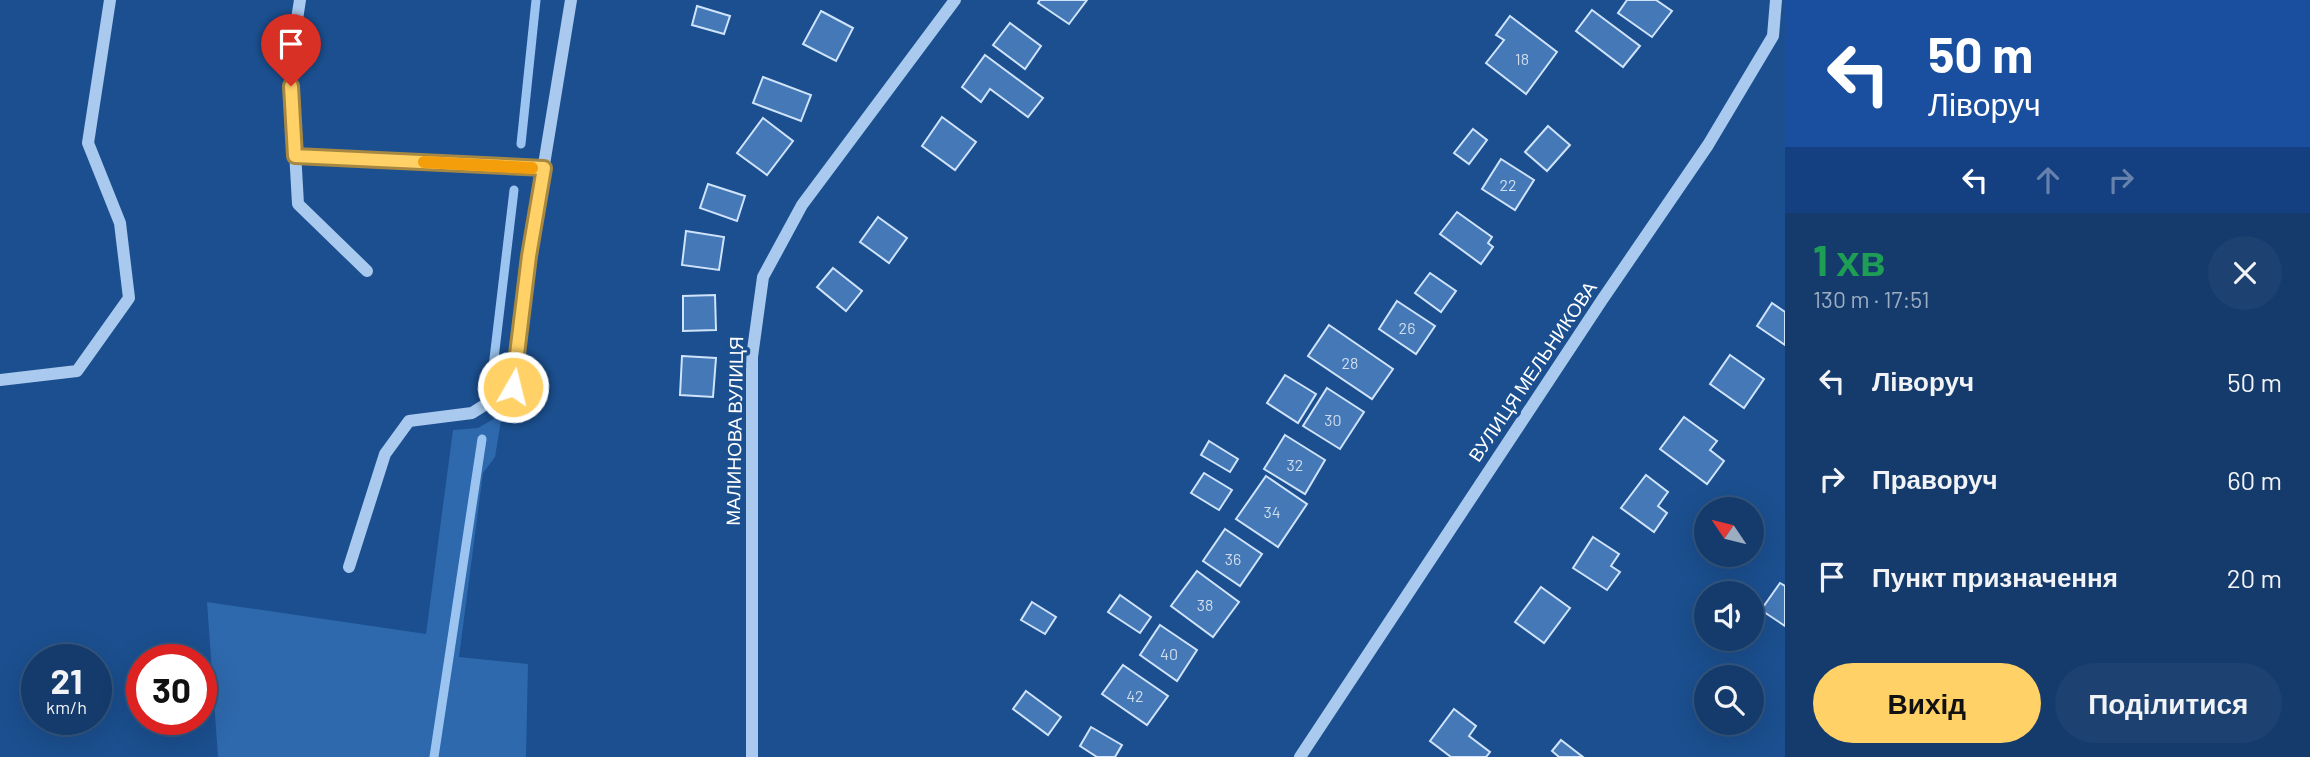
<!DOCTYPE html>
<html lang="uk">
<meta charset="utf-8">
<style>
body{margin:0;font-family:Barlow,sans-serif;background:#1d4271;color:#f1f3f6;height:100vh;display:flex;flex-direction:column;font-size:26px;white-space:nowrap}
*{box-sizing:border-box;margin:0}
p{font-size:23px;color:#9dadc1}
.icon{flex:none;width:38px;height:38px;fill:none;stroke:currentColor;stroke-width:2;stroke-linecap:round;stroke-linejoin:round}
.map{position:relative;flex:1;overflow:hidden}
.panel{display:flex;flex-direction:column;background:#143b6b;width:525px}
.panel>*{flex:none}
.guide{background:#1a4fa0;color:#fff;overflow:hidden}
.needle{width:46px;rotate:305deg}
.buttons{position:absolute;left:1694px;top:497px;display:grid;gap:14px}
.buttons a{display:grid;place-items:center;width:70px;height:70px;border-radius:50%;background:#143b6b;box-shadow:0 7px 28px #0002,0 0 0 2px #33557e;font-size:35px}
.speed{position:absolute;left:21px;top:644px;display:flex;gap:14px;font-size:35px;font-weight:700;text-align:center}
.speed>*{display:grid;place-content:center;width:91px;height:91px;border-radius:50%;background:#143b6b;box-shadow:0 7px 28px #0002,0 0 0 2px #33557e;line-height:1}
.speed small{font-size:18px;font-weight:400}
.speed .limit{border:10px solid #d22;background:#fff;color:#111}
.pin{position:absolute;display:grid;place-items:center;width:60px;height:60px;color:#fff;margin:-72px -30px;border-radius:50% 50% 50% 0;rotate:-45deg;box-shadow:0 0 7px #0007}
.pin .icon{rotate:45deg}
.me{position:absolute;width:77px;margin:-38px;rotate:8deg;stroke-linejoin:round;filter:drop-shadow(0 0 5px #0008)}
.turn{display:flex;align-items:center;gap:24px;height:147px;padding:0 28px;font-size:32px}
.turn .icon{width:91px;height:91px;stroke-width:2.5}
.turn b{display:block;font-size:49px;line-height:60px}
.lanes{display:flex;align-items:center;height:66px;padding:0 28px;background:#0003;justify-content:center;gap:35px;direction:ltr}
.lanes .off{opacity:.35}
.round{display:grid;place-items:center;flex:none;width:74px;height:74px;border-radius:37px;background:#1d4271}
.overview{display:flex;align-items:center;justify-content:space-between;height:119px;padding:0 28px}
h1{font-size:42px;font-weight:700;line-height:52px;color:#1e9e55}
.primary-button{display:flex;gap:14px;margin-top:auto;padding:14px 28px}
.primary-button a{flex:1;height:80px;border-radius:42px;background:#ffd166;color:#111;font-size:28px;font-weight:700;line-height:80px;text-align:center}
.primary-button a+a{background:#1d4271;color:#f1f3f6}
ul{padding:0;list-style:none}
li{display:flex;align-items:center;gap:21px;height:98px;padding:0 28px}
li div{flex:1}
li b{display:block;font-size:26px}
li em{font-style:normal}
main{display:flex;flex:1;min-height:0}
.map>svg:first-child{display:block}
</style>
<main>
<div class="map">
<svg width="1785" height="757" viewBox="0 0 1785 757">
<rect width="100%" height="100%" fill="#1b4f8f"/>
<polygon fill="#2e69ad" points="502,414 495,457 483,473 459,657 528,664 526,757 218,757 207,602 426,634 453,430 478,428"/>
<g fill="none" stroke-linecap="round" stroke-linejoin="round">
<g stroke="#9cc4f0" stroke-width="9">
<polyline points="521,144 536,0"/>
<polyline points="493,367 514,190"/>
<polyline points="434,757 482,439"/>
</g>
</g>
<g fill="#4478b7" stroke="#cfe3fa" stroke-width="2">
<polygon points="1040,0 1087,0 1069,24 1038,3"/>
<polygon points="1627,0 1656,0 1672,11 1652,37 1618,13"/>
<polygon points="697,6 730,16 724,34 692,25"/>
<polygon points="1592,10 1640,46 1623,67 1576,31"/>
<polygon points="821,11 853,28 836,61 803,44"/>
<polygon points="1510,16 1557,52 1526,94 1486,63 1504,40 1496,35"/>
<polygon points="1010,23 1041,46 1025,69 993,45"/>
<polygon points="985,55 1043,98 1028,117 990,89 981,102 962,87"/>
<polygon points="763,77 811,95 801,121 753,103"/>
<polygon points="942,117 976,142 955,170 922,146"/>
<polygon points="763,118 793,141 767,175 737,153"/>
<polygon points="1548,126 1570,145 1547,171 1525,152"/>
<polygon points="1473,129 1487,140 1469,164 1454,153"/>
<polygon points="1501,159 1534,180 1515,210 1482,189"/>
<polygon points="708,184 745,196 737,221 700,208"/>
<polygon points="1457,212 1492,237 1488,243 1493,247 1481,264 1440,234"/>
<polygon points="878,217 907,238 889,263 860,242"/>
<polygon points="686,231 724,237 719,270 682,265"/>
<polygon points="833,268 862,291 846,311 817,287"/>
<polygon points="1430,273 1456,291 1441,312 1415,293"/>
<polygon points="715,295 716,330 683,331 683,296"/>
<polygon points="1397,301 1435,326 1416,354 1379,329"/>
<polygon points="1772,303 1785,312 1785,345 1757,326"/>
<polygon points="1329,325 1393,369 1372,399 1308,356"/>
<polygon points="1730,355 1764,379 1744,408 1710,384"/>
<polygon points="682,356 716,358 713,397 680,395"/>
<polygon points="1285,375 1316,394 1298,423 1267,403"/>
<polygon points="1327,388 1364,412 1340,449 1303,426"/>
<polygon points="1684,417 1717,441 1710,450 1724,461 1707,484 1660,449"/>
<polygon points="1285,435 1325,460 1305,494 1264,469"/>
<polygon points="1209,441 1238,459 1230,472 1201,455"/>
<polygon points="1204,473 1232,490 1219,510 1191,493"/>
<polygon points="1646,475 1668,492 1658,506 1667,513 1654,532 1621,508"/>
<polygon points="1266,476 1307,504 1278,547 1236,519"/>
<polygon points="1225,529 1262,554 1240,586 1203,561"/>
<polygon points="1593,537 1619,554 1611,566 1620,572 1607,590 1573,568"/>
<polygon points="1197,571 1239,602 1213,637 1171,606"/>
<polygon points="1780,583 1785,586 1785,626 1761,610"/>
<polygon points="1541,587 1570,608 1544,643 1515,622"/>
<polygon points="1120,595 1151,617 1140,633 1108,612"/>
<polygon points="1032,602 1056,617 1045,634 1021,620"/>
<polygon points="1160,625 1197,650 1177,681 1140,655"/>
<polygon points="1123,665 1168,696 1147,725 1102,694"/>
<polygon points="1026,691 1061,717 1048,735 1013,709"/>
<polygon points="1454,709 1476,726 1469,736 1490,752 1486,757 1451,757 1430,741"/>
<polygon points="1091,727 1122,745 1115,757 1097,757 1080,746"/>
<polygon points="1561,740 1583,757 1559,757 1552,751"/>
</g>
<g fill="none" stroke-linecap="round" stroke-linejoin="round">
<g stroke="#a9c9ee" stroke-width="12">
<polyline points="300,0 290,63 298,204 367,271"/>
<polyline points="295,156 544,168"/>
<polyline points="0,380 77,371 129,298 120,223 88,143 110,0"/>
<polyline points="349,567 385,454 409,421 472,413 513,387 529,256 571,0"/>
<polyline points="752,757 752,357 763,277 802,205 955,0"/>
<polyline points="1300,757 1602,300 1708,145 1773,36 1776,0"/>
</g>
</g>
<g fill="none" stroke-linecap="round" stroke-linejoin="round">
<defs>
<polyline id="route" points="291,86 295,156 544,168 529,256 513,387"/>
</defs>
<use href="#route" stroke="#a68842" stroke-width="18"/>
<use href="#route" stroke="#ffd166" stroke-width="12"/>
<polyline stroke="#f59e0b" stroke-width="12" points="424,162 532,168"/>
</g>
<g text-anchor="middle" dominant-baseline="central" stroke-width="7" stroke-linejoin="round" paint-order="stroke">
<g font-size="16" fill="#d0dded">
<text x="1522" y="58">18</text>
<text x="1508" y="184">22</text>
<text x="1407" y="327">26</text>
<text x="1350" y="362">28</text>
<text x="1333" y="419">30</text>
<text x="1295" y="464">32</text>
<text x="1272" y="511">34</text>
<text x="1233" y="558">36</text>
<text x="1205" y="604">38</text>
<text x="1169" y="653">40</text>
<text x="1135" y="695">42</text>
</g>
<g font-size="19" fill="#fff" stroke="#1b4f8f">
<text transform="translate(1532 371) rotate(-56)">ВУЛИЦЯ МЕЛЬНИКОВА</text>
<text transform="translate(734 431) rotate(-89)">МАЛИНОВА ВУЛИЦЯ</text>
</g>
</g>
</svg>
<div class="buttons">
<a><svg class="needle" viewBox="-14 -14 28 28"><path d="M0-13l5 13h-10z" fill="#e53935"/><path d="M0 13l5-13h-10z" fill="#9dadc1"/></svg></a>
<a><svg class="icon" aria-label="sound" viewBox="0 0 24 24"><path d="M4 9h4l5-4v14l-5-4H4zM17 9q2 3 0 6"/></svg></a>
<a><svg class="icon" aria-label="search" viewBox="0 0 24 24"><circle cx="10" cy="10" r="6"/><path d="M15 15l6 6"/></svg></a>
</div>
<div class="speed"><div>21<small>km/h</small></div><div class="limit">30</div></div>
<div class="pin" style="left:291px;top:86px;background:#d93025"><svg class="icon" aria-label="arrive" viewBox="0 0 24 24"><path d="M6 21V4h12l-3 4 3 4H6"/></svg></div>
<svg class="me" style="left:513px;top:387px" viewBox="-20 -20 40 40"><circle r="17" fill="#ffd166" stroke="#fff" stroke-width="3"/><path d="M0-11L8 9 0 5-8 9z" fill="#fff"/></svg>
</div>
<section class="panel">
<div class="guide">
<div class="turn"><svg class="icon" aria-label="left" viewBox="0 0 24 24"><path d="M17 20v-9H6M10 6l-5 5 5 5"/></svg><div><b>50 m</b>Ліворуч</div></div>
<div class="lanes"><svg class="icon" aria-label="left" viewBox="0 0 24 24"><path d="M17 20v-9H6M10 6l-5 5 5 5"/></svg><svg class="icon off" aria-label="ahead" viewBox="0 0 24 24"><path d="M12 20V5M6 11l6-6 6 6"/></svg><svg class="icon off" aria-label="right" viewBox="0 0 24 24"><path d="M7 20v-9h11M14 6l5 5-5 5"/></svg></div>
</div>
<div class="overview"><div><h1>1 хв</h1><p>130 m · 17:51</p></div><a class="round"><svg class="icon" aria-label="close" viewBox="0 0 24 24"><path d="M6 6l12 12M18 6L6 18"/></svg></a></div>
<ul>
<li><svg class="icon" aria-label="left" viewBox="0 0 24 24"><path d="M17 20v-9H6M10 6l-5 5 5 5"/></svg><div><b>Ліворуч</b></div><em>50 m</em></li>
<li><svg class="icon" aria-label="right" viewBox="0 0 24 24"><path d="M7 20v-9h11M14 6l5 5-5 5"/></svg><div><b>Праворуч</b></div><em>60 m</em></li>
<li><svg class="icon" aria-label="arrive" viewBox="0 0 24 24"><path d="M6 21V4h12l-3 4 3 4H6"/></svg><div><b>Пункт призначення</b></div><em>20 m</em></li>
</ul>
<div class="primary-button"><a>Вихід</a><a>Поділитися</a></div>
</section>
</main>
